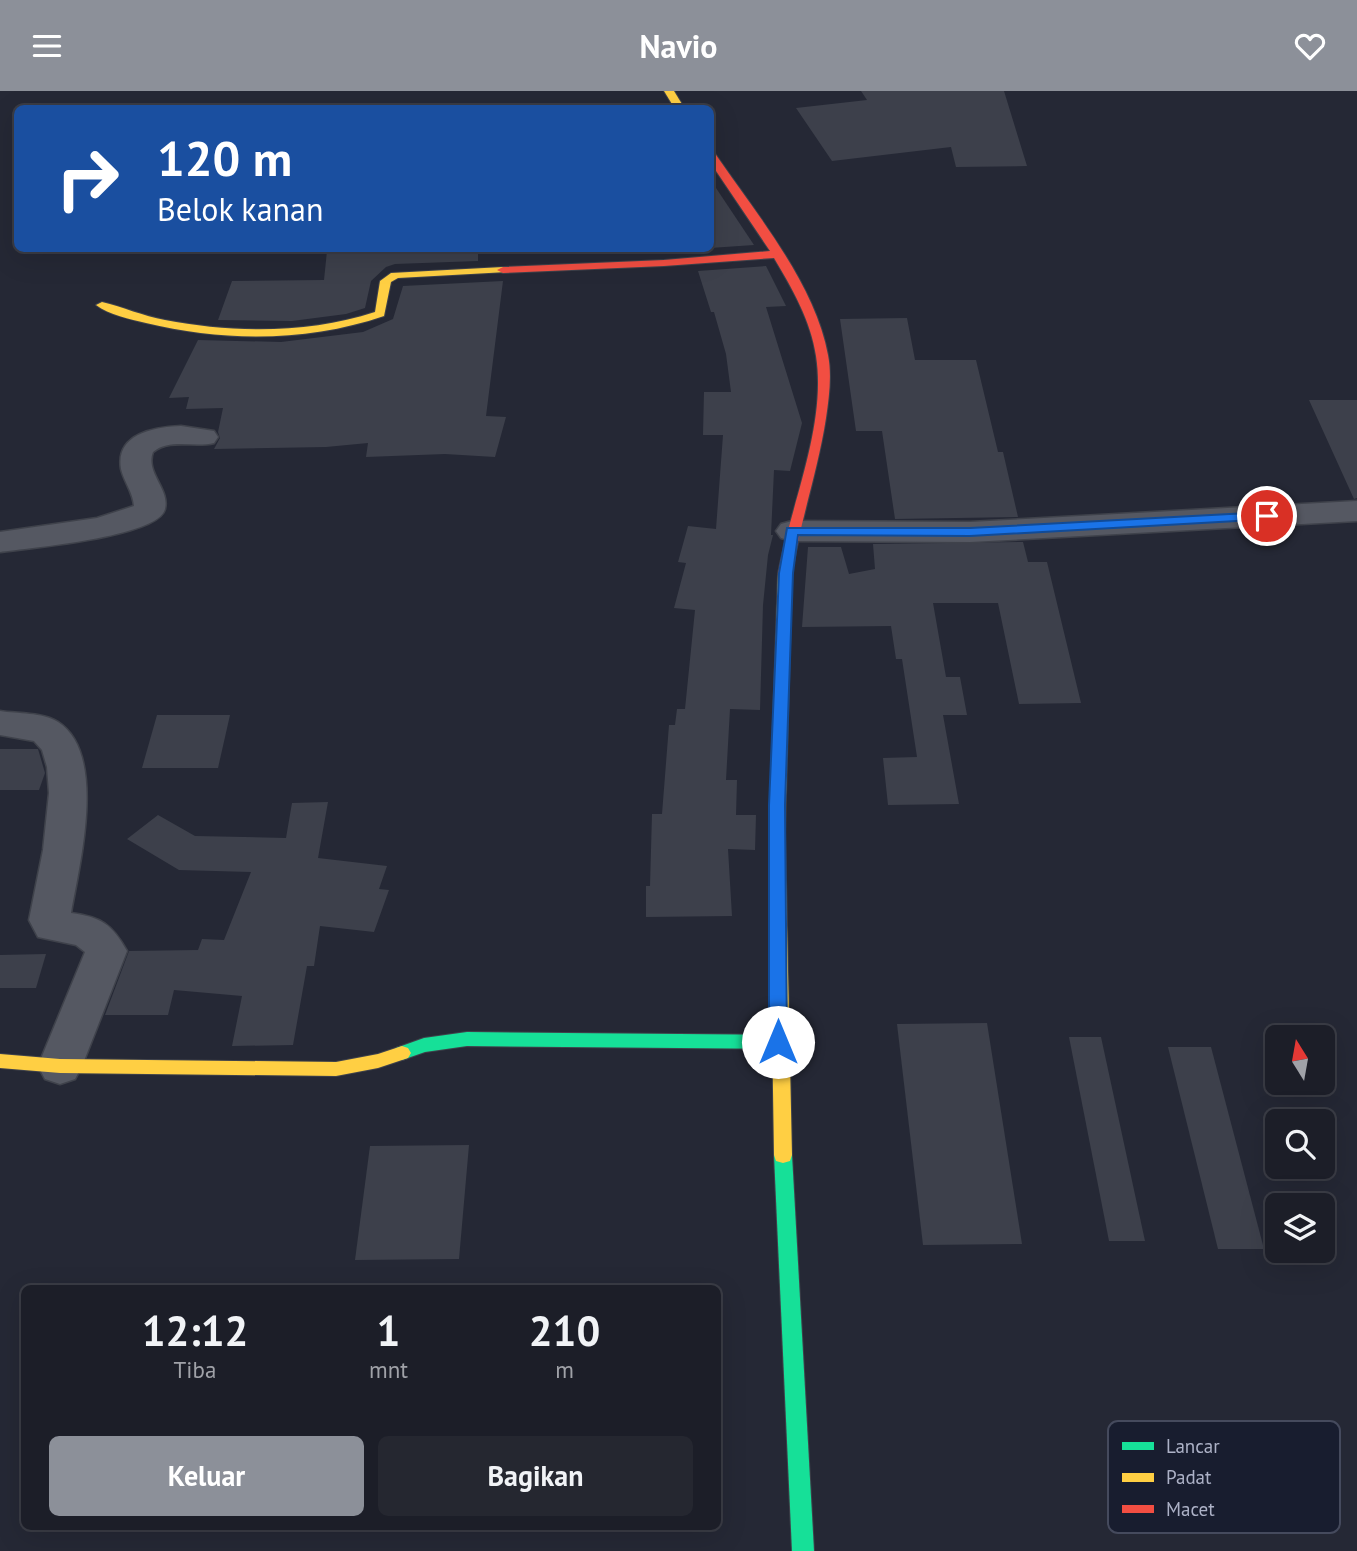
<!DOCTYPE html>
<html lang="id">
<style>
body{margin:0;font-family:"PT Sans",sans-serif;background:#252730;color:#f1f3f6;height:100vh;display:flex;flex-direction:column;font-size:26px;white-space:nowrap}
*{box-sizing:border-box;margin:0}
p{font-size:23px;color:#a0a2a8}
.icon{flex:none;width:38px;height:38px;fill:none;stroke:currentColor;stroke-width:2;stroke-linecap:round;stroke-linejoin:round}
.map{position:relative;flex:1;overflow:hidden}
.panel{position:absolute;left:21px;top:1194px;width:700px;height:245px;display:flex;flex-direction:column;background:#1c1e28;border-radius:10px;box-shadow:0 7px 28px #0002,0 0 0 2px #3a3c45}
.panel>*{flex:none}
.banner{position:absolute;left:14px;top:14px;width:700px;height:147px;border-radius:10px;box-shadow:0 7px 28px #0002,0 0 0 2px #3a3c45;background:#1a4fa0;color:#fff;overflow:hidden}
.needle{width:46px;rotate:349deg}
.controls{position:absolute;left:1265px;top:934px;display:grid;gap:14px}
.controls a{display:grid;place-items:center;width:70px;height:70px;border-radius:10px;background:#1c1e28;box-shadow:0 7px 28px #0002,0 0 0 2px #3a3c45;font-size:35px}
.pin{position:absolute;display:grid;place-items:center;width:60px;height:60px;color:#fff;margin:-30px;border:4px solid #fff;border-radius:50%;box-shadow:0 2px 7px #0007}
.me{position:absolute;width:77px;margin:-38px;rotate:0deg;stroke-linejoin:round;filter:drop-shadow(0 0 5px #0008)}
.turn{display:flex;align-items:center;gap:24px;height:147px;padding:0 28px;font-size:32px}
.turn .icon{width:91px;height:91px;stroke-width:2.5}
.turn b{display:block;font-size:49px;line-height:60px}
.eta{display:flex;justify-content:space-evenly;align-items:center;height:119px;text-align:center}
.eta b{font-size:42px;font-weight:700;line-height:49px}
.primary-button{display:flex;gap:14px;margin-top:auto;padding:14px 28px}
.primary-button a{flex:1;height:80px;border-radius:10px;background:#8c9099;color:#fff;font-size:28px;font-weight:700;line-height:80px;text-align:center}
.primary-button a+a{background:#252730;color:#f1f3f6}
header{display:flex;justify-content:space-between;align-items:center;height:91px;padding:0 28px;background:#8c9099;color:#fff;font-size:32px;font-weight:700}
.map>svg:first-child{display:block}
</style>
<header><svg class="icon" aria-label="menu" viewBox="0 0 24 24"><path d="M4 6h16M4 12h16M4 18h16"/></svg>Navio<svg class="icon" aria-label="heart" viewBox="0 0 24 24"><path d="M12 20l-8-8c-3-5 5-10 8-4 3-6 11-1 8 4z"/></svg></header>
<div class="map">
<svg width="1357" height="1460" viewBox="0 0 1357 1460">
<rect width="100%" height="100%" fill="#252835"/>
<g fill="#3d404b">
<polygon points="861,0 1004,0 1027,75 956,76 951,56 832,70 796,17 867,9"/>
<polygon points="710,88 754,154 710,157"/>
<polygon points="375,158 478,158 478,170 395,173 386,176 371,190 365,217 346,223 292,230 218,229 232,190 324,189 327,160"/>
<polygon points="766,175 786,215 766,216 802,332 790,380 774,379 771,444 773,444 768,464 763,514 760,619 730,618 726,689 737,689 736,724 756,724 755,759 728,758 732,825 646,826 646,795 650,795 652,723 662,723 669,634 675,634 677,618 685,618 695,519 674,517 686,472 678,471 688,435 716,438 723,344 703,344 704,301 731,301 726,263 714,221 711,221 698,180"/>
<polygon points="503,190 486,325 506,326 495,366 445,363 366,366 368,352 326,356 214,358 220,347 218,341 223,317 186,318 189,306 169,307 198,249 281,251 363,241 393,228 403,195"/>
<polygon points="907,227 915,269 976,269 998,361 1003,361 1018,426 895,428 882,340 856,340 840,228"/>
<polygon points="1309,309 1357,309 1357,407 1354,408"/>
<polygon points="1023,451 1028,471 1047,471 1081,612 1019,613 998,512 933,512 946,586 960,586 967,624 943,624 959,713 888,714 883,667 917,666 902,568 896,568 891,535 802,536 808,456 841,456 849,483 875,478 873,453"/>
<polygon points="157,624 230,624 218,677 142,677"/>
<polygon points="0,658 38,658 45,682 39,699 0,699"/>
<polygon points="328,711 318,767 387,775 379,798 389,799 374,841 320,835 314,875 307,875 293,954 232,955 242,905 174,899 168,924 105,924 129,860 198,859 202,848 224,849 251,781 179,779 127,748 158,724 195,745 286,747 292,712"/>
<polygon points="46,863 36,897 0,897 0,864"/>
<polygon points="987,932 1022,1153 923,1154 897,933"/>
<polygon points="1069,946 1101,946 1145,1150 1109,1150"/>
<polygon points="1168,956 1211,956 1264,1158 1218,1158"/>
<polygon points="469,1054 459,1168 355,1169 370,1055"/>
</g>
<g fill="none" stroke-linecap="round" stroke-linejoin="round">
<defs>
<g id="street">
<path d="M181 335 214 340 218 346 214 352C194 357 170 347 153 361 145 382 170 398 165 418 159 446 28 457 0 461V441L97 427 134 415C133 401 124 391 121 378 115 342 156 336 181 335Z"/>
<polygon points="1357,410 1357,430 970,451 792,450 781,447 776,440 781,433 792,430 970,431"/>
<path d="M0 620C18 623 42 621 58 631 108 663 79 775 71 822 101 826 112 833 127 860L82 975 75 988 60 993 45 988 38 975 85 861 76 854 38 846 29 829 43 759 49 702 47 676 42 659 34 650 0 644Z"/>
</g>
<g id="fast">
<polygon points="467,941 778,944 784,946 787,951 784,956 778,958 467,955 425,961 402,969 396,967 393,962 396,957 424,947"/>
<polygon points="783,1056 790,1058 792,1064 814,1460 792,1460 774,1064 776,1058"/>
</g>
<g id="slow">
<polygon points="664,0 674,0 685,18 675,18"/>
<path d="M503 176 507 177V181L398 187 391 191 384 225C308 251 224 251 146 232 130 228 109 224 96 214L102 211C123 216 143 225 165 229 233 242 308 243 375 221L380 190 391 182Z"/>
<polygon points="785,479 792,483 785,742 792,1064 790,1070 783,1072 776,1070 774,1064 769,742 778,483"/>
<polygon points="402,955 408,957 411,962 408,967 378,977 336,985 60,982 0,977 0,963 60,968 336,971 378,963"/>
</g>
<path id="jam" d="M710 60 714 61C754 120 815 192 828 264 832 284 829 307 826 327 818 380 800 430 792 483L785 487 778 483C790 415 827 335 816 265 811 230 792 197 774 167L664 175 503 182 497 179 503 176 664 169 770 160 710 71Z"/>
</defs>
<use href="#street" stroke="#3f424b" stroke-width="3"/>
<use href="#fast" stroke="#3f424b" stroke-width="2"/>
<use href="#slow" stroke="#3f424b" stroke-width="2"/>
<use href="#jam" stroke="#3f424b" stroke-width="2"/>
<use href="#street" fill="#555862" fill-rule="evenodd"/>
<use href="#fast" fill="#16e098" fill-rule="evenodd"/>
<use href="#slow" fill="#ffcf43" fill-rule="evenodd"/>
<use href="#jam" fill="#f24e42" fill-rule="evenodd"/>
</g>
<polygon fill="#1a73e8" stroke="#114b97" stroke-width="2" points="1267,421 1272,422 1272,428 970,445 798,444 793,482 785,714 787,951 784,956 778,958 772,956 769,951 769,714 779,482 787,437 970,437"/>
<rect x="1108" y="1330" width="232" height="112" rx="10" fill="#181d2f" stroke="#454a5d" stroke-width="2"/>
<rect x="1122" y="1351" width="32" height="8" fill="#16e098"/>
<rect x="1122" y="1382" width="32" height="9" fill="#ffcf43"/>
<rect x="1122" y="1414" width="32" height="8" fill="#f24e42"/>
<g font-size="19" fill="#adb2c7">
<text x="1166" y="1362">Lancar</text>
<text x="1166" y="1393">Padat</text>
<text x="1166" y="1425">Macet</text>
</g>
</svg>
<div class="controls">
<a><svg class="needle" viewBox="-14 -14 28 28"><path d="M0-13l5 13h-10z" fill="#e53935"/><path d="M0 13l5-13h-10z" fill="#a0a2a8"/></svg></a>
<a><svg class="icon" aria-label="search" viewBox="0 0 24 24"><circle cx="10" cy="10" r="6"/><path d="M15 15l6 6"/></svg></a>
<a><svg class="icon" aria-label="layers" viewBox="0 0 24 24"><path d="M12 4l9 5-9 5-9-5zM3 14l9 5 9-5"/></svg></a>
</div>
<div class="pin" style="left:1267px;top:425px;background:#d93025"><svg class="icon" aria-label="arrive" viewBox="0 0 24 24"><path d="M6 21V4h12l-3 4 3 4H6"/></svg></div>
<svg class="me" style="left:778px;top:951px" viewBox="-20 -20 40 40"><circle r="19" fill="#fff"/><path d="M0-13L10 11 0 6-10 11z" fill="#1a73e8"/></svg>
<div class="banner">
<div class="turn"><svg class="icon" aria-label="right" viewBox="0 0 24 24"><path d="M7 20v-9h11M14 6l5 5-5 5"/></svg><div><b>120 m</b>Belok kanan</div></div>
</div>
<section class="panel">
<div class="eta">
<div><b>12:12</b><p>Tiba</p></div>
<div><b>1</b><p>mnt</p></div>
<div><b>210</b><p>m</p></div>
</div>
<div class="primary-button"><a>Keluar</a><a>Bagikan</a></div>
</section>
</div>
